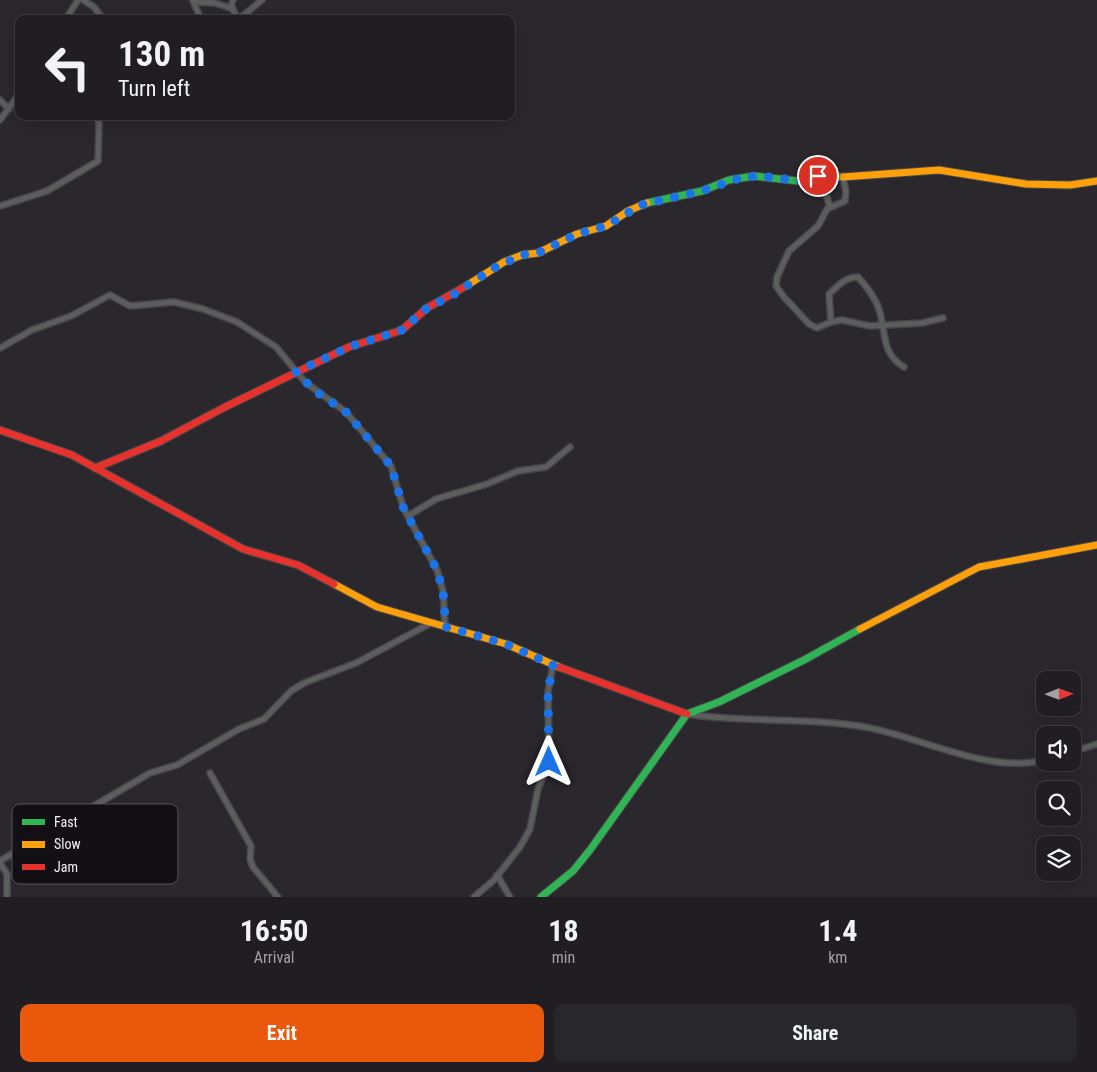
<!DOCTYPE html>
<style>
body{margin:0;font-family:"Roboto Condensed",sans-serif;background:#28272a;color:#f1f3f6;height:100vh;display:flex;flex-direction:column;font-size:19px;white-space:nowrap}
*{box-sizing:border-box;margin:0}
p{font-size:16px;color:#a2a2a5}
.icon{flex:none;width:28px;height:28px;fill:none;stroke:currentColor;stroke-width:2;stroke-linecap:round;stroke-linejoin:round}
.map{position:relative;height:897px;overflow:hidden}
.side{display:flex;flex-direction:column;background:#201e22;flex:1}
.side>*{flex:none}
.hud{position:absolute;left:15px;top:15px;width:500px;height:105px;border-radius:10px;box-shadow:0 5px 20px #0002,0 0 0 1px #3d3c40;background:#201e22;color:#f1f3f6;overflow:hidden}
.needle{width:32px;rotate:89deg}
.controls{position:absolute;left:1036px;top:671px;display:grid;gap:10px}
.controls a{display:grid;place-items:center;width:45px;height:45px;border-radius:10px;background:#201e22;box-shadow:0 5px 20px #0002,0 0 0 1px #3d3c40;font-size:25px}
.pin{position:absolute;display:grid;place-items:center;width:42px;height:42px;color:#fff;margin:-21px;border:2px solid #fff;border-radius:50%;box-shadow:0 1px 5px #0007}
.me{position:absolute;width:55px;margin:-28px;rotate:0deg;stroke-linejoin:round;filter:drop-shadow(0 0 4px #0008)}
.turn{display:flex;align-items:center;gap:18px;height:105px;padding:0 20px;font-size:22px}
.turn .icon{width:65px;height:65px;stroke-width:2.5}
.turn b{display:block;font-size:35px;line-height:42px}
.eta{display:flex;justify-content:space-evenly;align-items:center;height:85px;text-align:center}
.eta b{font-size:30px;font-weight:700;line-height:35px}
.action{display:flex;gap:10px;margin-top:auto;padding:10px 20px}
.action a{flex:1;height:58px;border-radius:10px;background:#ea580c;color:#fff;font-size:20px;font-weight:700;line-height:58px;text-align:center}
.action a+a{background:#28272a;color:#f1f3f6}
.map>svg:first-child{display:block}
</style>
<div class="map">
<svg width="1097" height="897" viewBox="0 0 1097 897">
<rect width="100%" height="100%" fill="#2a282d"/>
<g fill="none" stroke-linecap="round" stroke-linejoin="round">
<defs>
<g id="street">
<polyline points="83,0 94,7 103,19"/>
<polyline points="233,0 231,6 238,19"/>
<polyline points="193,1 201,19"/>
<polyline points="194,2 215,3 233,9"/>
<polyline points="66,19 78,0"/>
<polyline points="239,19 262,0"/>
<polyline points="0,100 9,109"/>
<polyline points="0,120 19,94"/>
<polyline points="843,177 846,192 845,201 827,209 818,226 789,251 777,277 776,286 784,297 809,324 817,328 831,322 842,320 870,326 922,323 943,318"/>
<polyline points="811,181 827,197 830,207"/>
<polyline points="0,206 47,191 98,161 99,124 97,116"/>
<path d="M831 322 829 294C838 286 845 277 858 277 867 287 877 299 880 313 886 335 882 354 904 367"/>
<polyline points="0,348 32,330 71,316 110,295 130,306 174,302 203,309 237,322 276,347 305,382 346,412 391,466 403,507 437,570 443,591 445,627"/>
<polyline points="408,516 436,499 487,484 518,471 546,467 570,447"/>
<path d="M687 714C743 723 802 717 859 726 916 734 986 775 1045 760"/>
<polyline points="1072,752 1097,744"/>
<polyline points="210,773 251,846 250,859 253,867 278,897"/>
<polyline points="0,861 150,773 177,765 239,729 264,719 291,691 304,683 356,663 431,623"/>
<polyline points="0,863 7,874 7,897"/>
<polyline points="497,875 510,897"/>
<polyline points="474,897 494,880 520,847 530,829 538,789 549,762 548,692 553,665"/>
</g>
<g id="fast">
<polyline points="647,203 702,191 729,180 754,176 807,182 823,176 843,177"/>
<polyline points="541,897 573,871 590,850 687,714 719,702 804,660 860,629"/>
</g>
<g id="slow">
<polyline points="843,177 939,170 1026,184 1070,185 1097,181"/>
<polyline points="466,286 504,262 522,255 538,253 577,234 606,226 628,211 647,203"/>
<polyline points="334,584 377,607 506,644 559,667"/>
<polyline points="860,629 979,567 1097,545"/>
</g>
<g id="jam">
<polyline points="0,430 72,455 243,549 298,565 334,584"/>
<polyline points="95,468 161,441 225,407 349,347 402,330 427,308 466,286"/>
<polyline points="559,667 687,714"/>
</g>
</defs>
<use href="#street" stroke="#464548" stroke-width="8"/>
<use href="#fast" stroke="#464548" stroke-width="9"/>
<use href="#slow" stroke="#464548" stroke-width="9"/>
<use href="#jam" stroke="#464548" stroke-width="9"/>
<use href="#street" stroke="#5c5e5d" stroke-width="5"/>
<use href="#fast" stroke="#30b455" stroke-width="7"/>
<use href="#slow" stroke="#ff9f0a" stroke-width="7"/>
<use href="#jam" stroke="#e5322d" stroke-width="7"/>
</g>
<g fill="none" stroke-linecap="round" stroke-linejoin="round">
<polyline stroke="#1a73e8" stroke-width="9" stroke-dasharray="0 16.2" points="549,762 548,692 553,665 506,644 446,627 443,591 437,570 403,507 391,466 346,412 315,391 296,372 349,347 402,330 427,308 453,295 494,268 522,255 538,253 577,234 606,226 641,205 702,191 743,177 761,176 807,182 818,176"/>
</g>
<rect x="12" y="804" width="166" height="80" rx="8" fill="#121014" stroke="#555358" stroke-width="1"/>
<rect x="22" y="819" width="23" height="6" fill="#30b455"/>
<rect x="22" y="841" width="23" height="7" fill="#ff9f0a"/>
<rect x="22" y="864" width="23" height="6" fill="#e5322d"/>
<g font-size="14" fill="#f2f0f5">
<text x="54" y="827">Fast</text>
<text x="54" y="849">Slow</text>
<text x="54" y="872">Jam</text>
</g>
</svg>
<div class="controls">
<a><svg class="needle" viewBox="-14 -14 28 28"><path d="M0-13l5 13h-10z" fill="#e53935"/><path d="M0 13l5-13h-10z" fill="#a2a2a5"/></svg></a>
<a><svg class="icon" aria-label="sound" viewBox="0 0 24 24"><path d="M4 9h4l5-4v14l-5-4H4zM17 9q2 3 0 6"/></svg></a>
<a><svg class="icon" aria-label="search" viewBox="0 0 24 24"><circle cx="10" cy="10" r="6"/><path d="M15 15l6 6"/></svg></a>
<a><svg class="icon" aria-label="layers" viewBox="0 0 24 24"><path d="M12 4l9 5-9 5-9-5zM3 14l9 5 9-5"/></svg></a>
</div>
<div class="pin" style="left:818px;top:176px;background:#d93025"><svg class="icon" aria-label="arrive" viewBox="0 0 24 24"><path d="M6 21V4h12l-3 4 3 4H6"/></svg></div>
<svg class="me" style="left:549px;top:762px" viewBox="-20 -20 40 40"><path d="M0-17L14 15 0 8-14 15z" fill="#1a73e8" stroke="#fff" stroke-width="4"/></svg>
<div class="hud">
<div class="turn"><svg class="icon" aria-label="left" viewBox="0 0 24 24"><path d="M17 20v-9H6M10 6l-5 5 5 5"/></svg><div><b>130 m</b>Turn left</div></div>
</div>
</div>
<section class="side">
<div class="eta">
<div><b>16:50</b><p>Arrival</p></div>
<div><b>18</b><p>min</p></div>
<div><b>1.4</b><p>km</p></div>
</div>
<div class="action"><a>Exit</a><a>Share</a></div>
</section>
